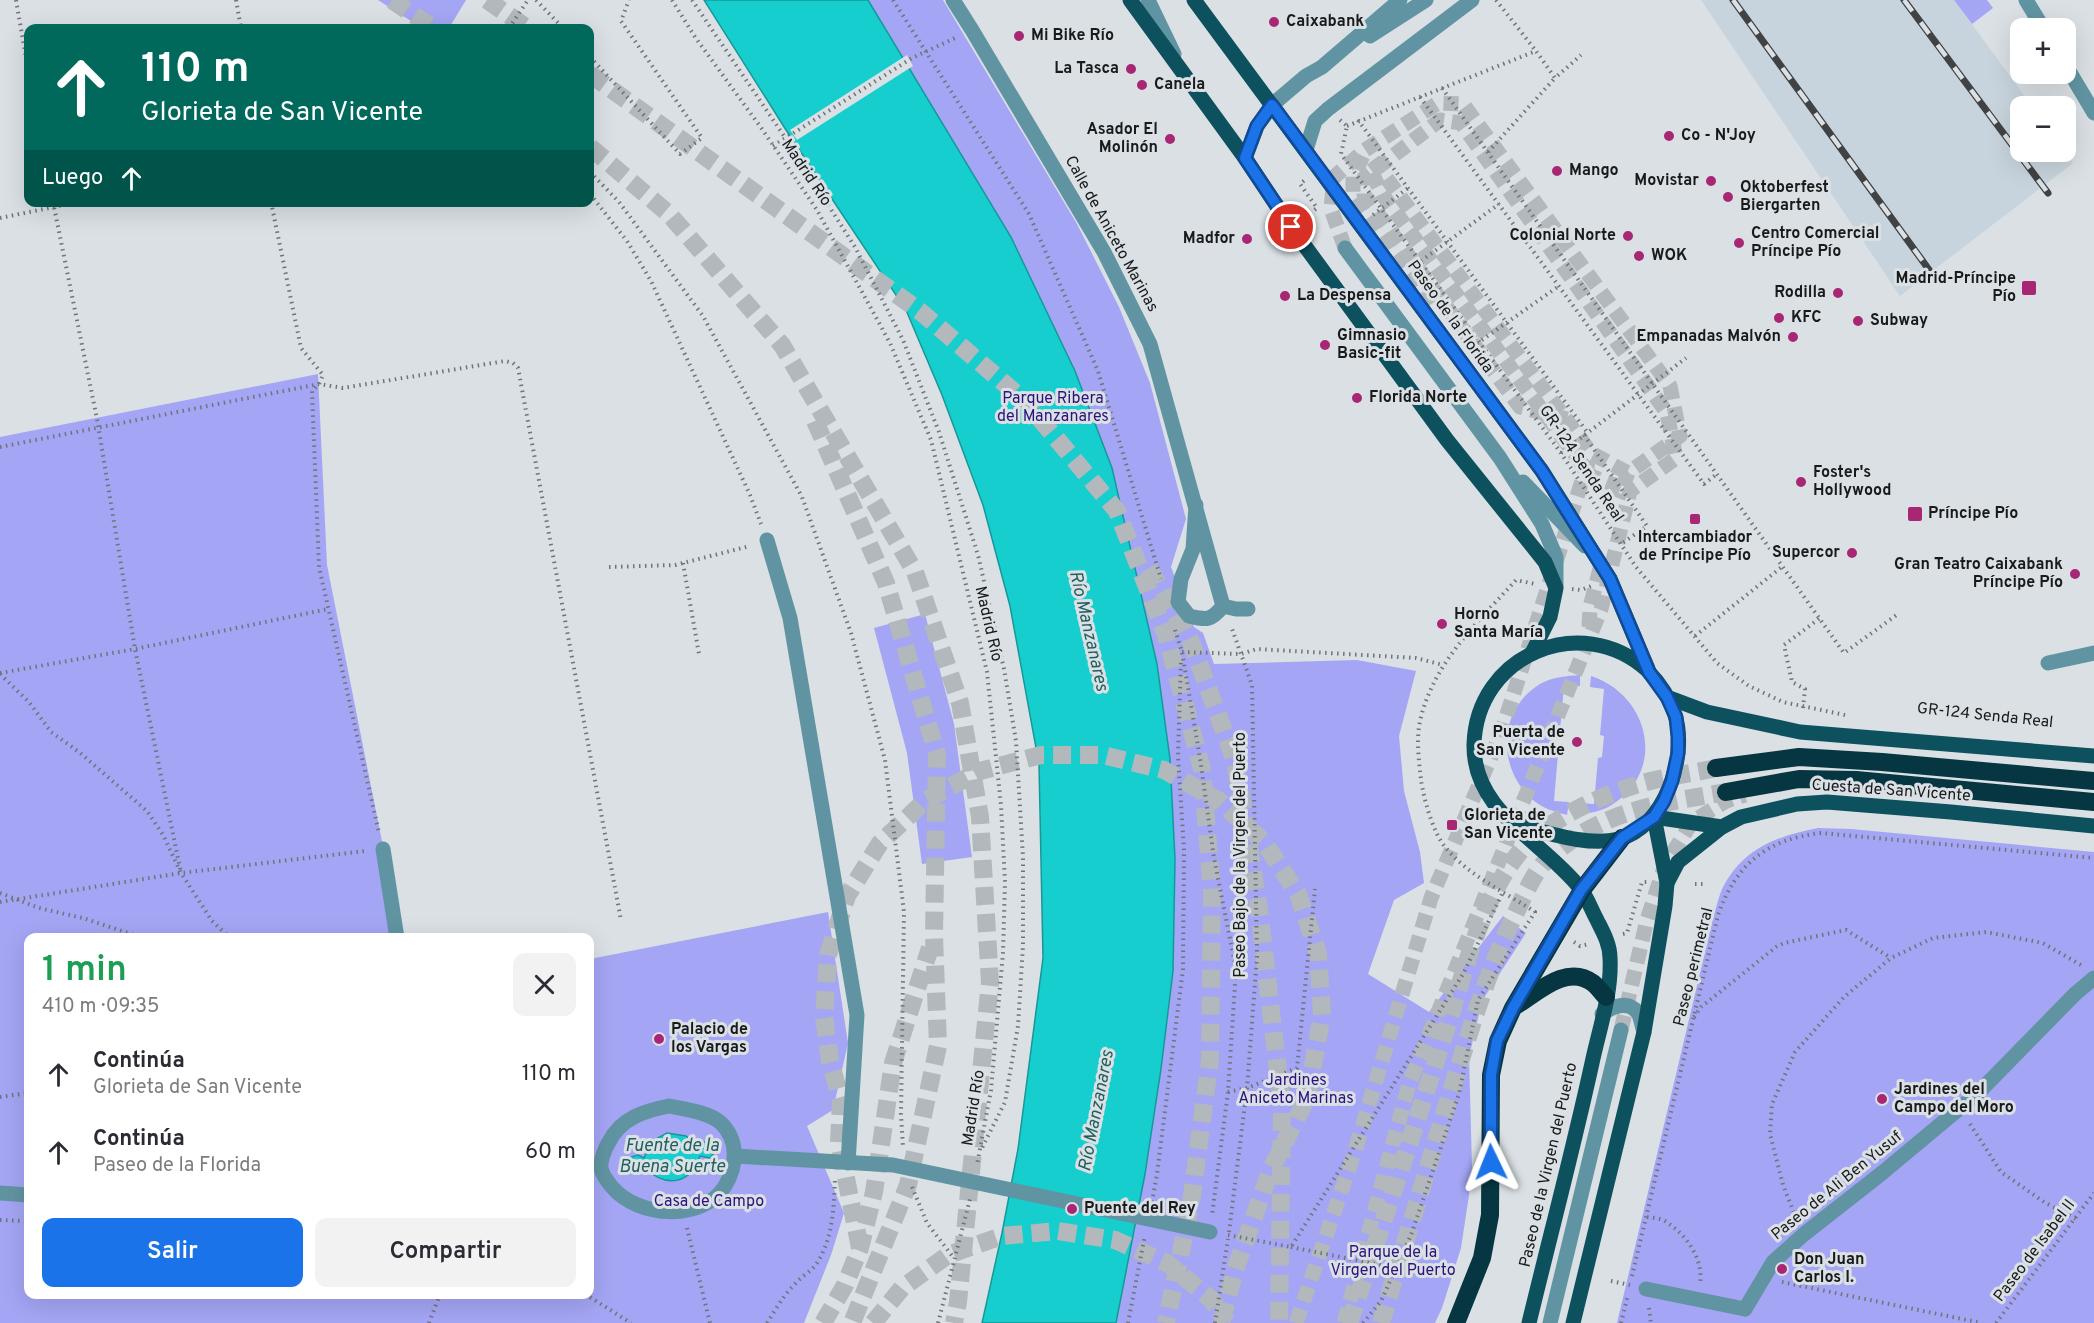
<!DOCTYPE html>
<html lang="es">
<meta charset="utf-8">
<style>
body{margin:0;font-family:Overpass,sans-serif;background:#f2f2f3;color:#2b2b33;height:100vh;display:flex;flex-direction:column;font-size:22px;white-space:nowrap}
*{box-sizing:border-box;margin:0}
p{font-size:20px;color:#7c7c81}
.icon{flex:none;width:33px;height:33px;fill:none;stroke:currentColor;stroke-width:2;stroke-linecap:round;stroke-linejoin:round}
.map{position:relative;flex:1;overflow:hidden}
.sheet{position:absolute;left:24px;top:933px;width:570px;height:366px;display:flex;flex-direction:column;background:#fff;border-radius:12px;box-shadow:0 6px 24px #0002}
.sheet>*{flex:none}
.hud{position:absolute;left:24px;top:24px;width:570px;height:183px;border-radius:12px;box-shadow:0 6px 24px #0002;background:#00695c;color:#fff;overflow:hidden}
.fabs{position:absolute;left:2010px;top:18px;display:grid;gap:12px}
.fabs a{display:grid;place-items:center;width:66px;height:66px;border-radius:12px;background:#fff;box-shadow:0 6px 24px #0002;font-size:30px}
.pin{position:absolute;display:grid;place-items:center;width:51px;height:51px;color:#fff;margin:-26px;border:3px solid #fff;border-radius:50%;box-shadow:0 2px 6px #0007}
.me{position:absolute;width:66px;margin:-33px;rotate:358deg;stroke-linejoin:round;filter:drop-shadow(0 0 4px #0008)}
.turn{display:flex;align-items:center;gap:21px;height:126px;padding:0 18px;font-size:27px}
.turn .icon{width:78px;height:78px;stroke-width:2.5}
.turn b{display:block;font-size:42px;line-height:51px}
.then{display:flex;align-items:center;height:57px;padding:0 18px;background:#0003;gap:12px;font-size:22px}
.round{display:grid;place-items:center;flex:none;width:63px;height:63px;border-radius:12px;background:#f2f2f3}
.headline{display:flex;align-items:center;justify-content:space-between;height:102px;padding:0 18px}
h1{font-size:36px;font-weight:600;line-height:45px;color:#1e9e55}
.cta{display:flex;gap:12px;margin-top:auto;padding:12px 18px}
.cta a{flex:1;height:69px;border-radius:12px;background:#1a73e8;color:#fff;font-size:24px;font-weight:600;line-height:69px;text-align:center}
.cta a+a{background:#f2f2f3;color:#2b2b33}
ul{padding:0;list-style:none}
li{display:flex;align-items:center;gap:18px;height:78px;padding:0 18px}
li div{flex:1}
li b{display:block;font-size:22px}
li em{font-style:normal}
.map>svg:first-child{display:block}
</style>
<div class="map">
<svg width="2094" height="1323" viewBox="0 0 2094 1323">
<rect width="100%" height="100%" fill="#dae0e4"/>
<polygon fill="#c8d4dd" points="1701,0 1954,0 2032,106 2020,106 2020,152 2064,152 2073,163 1900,296"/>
<g fill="#a4a5f4">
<polygon points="378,0 466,0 449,28 422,28"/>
<polygon points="707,0 943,0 1077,224 1119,307 1150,383 1186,519 1171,567 1194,627 1203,633 1214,664 1357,660 1416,671 1399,736 1404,791 1420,852 1424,883 1394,900 1368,974 1429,1012 1503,916 1526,933 1482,1001 1469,1057 1472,1167 1469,1195 1461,1248 1442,1308 1435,1323 1116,1323 1145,1173 1161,1069 1173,971 1175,859 1170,759 1021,667 1010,606 983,505 942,395 906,310"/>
<polygon points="1954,0 1987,0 1993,8 1972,24"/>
<polygon points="318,374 327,565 401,937 28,938 28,1294 590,1294 590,959 828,912 848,1043 833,1110 807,1126 844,1213 831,1255 804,1323 0,1323 0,437"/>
<polygon points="925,614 954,724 972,857 922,864 907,753 874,628"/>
<path d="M1580 675V686L1564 685 1560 731H1555L1553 753 1558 754 1554 801 1569 802 1567 815C1555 812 1542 808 1533 800 1497 769 1497 710 1540 684 1552 677 1567 676 1580 675Z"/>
<path d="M1591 676C1649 695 1667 769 1613 804 1603 811 1590 813 1578 815L1579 803 1594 804 1598 758 1602 757 1604 736 1600 735 1604 689 1590 687Z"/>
<path d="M1818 828 1851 829 2094 852V1323H1617L1714 914C1717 906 1719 895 1723 887 1744 848 1777 836 1818 828Z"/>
</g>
<g fill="#16cecd" stroke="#179898" stroke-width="1.5">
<polygon points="704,0 868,0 1011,237 1075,371 1112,468 1157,664 1170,759 1175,859 1173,971 1161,1069 1145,1174 1116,1323 982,1323 1002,1233 1018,1149 1043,958 1039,764 1010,606 983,505 942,395 906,310 786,130"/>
<path d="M667 1133 686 1136 698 1146 703 1142H710L714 1147V1153L710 1158 700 1156C690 1185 666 1188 645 1168L640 1172 631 1170 629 1164 631 1157 638 1155 644 1158 652 1141Z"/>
</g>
<polygon fill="#dae0e4" points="907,55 913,66 797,140 790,130"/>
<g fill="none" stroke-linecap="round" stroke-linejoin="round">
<g stroke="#b3b8bc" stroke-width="15" stroke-dasharray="15 8" stroke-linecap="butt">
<polyline points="1363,156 1353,176 1353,196 1434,307"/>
<polyline points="1373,160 1591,453 1628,473"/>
<polyline points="1372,173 1382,194 1591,476 1630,491"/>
<polyline points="1345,248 1331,209 1334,177 1365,150 1438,103 1463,104 1670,386 1680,436 1628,473 1618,498"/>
<polyline points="1589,627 1590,607 1603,557"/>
<polyline points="1621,1030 1647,920 1665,865 1692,822 1726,801 1745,795"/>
<polyline points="1296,1323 1354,1154 1431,898 1501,733 1591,453"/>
<polyline points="1344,1323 1409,1084 1601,609 1630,491 1676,458 1667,413 1461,123 1440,120 1364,178 1364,195 1520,407 1567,419"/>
</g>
<g stroke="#b3b8bc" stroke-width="18" stroke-dasharray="18 9" stroke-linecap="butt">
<polyline points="392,0 433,28"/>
<polyline points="487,0 527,28"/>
<polyline points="590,74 921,312 1026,402 1117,511 1166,635 1202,769 1212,892 1210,1059 1191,1203 1166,1323"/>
<polyline points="590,147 669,214 782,345 915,572 960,703 980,817 990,982 958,1302 954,1323"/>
<polyline points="815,421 886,583 937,754 934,935 938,1046 908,1185 852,1323"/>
<polyline points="1149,568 1191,642 1235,761 1259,909 1282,1105 1279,1323"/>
<polyline points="860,1248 839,1143 841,1100 830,1061 824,1017 828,955 847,896 880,843 926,800 980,771 1041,755 1103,755 1164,770 1218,800 1264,842 1298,894 1318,953 1322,1015 1307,1098 1271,1169 1235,1270 1221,1323"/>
<polyline points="823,1323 845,1285 860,1248 874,1192 893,1063 930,948"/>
<polyline points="873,1323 902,1288 948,1255 1002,1236 1058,1231 1115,1240 1167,1263 1211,1299 1227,1322"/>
<path d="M1349 1323C1381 1229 1412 1136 1442 1042 1462 983 1479 902 1519 853 1545 821 1597 797 1636 785 1661 777 1690 774 1716 768"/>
<path d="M1381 1323C1402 1252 1424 1181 1445 1111 1465 1047 1483 983 1511 923 1519 907 1532 875 1544 863 1597 811 1656 804 1726 792"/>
</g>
<g stroke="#717477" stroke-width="4" stroke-dasharray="1.5 4.5" stroke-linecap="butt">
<polyline points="16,0 28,69"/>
<polyline points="236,0 241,28"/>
<polyline points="536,0 563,28"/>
<polyline points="672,0 695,37 762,129 817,210 890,343 931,440 987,672 1001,805 1005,882 1003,953 991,1090 977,1165"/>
<polyline points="692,0 786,139 855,247 903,340 939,432 978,555 1004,669 1016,741 1023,857 1023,945 1018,1026 1005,1102 982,1148"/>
<polyline points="893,0 1029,214 1098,371 1161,579"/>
<polyline points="1496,0 1536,51"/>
<polyline points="509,28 528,0"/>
<polyline points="590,57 680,154 702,138 621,21 629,0"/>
<polyline points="1442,88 1844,653 1898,614"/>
<polyline points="1420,97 1704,484 1717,474"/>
<polyline points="1340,120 1347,126 1341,154 1561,453 1636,567 1717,663 1749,686 1783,702 1845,715"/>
<polyline points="1358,120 1587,432"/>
<polyline points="1347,126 1536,51 1555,78 1581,55"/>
<polyline points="773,146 912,58 955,38"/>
<polyline points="1488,152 1555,78"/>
<polyline points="590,172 619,202 703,316 802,497 851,633 885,760 904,912 901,1114 903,1148"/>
<polyline points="590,194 627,241 651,281 750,495 761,524"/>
<polyline points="53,202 97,419 135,649 181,873"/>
<polyline points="271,202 301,348 323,375 319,384 312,391 319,567 379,833"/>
<polyline points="1373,215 1408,188"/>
<polyline points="1305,217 1317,208 1300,184 1306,179"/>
<polyline points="0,218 78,202"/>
<polyline points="1421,261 1499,204"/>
<polyline points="1472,347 1559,286"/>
<polyline points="1584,435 1647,526 1621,544"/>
<polyline points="0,447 319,384 343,388 505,361 513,363 518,368 621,920"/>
<polyline points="1561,453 1686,358"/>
<polyline points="683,563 699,654"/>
<polyline points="609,567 675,565 750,546"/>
<polyline points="1572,589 1581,590 1594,585"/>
<polyline points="1175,630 1182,652 1200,758 1214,858 1236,969 1228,1092 1212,1215"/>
<polyline points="1695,636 1783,566"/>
<polyline points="1182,652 1241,654 1257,649 1416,658 1443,665"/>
<polyline points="0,673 135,649 328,609"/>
<polyline points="0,674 29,702 51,732 79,752 147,811 163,835 181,873 212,921 230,938"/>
<polyline points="1803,708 1805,689 1792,682 1784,645 1820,618"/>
<polyline points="1695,884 1707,884"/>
<polyline points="0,893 39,908 83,918 143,938"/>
<polyline points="0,902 181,873 365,851"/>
<polyline points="1623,934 1627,933 1642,882 1649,882"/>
<polyline points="1574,942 1580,946 1590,944"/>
<polyline points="1694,1017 1701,1007 1776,947 1784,943 1846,930 1891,958"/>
<polyline points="1228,1092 1247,1088 1297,1068 1315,889"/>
<polyline points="0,1097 28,1093"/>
<polyline points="1970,1124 2001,1172 2044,1202 2076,1219"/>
<polyline points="912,1187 927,1223 953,1257"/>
<polyline points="1152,1202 1157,1174 1183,969 1184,850 1178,756 1181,660"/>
<path d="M1647 1217C1653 1218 1660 1218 1665 1221 1686 1234 1704 1259 1700 1284"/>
<polyline points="1796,1218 1783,1185 1770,1134 1772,1104 1795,1052 1844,997 1891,958 1933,938 1986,932 2043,943 2081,965"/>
<polyline points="0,1220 28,1221"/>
<polyline points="687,1228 710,1323"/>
<polyline points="1229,1232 1247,1088 1257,957 1252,685 1231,626"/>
<polyline points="1228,1235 1291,1247 1463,974 1503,892"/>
<polyline points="1291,1247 1410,1271"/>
<path d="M1632 1276 1718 915C1736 864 1767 839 1821 833L2094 858"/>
<polyline points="1611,1281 1630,1285"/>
<polyline points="1782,1282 1982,1323"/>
<polyline points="585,1294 631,1323"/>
<polyline points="1649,1308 1651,1323"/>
<polyline points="429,1323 440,1294"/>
<path d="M767 1323C776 1309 784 1294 797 1282 803 1275 812 1271 817 1263 833 1238 834 1207 835 1178"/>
<polyline points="938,1323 970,1199"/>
<polyline points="1128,1323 1145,1235"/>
<polyline points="1215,1323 1228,1239"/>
<path d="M1363 1323 1381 1301 1411 1235 1459 1094 1478 1000 1535 912C1505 892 1469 876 1446 848 1433 833 1424 800 1421 780 1419 761 1416 740 1420 721 1433 663 1478 622 1516 580L1535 584"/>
<polyline points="1621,1323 1628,1295"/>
<polyline points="1996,1323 2094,1193"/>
</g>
<g stroke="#6194a2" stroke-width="15">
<path d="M953 0 972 30 1104 252 1150 344 1223 606C1211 621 1207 620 1189 616L1178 602 1181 579 1193 549 1196 505"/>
<polyline points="1148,0 1174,54"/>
<polyline points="2026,0 2043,28"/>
<polyline points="1370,36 1426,0"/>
<polyline points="2066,66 2094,113"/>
<polyline points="1306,150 1315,121 1328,109 1472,0"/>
<polyline points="1245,158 1257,126 1272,105 1306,76 1322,67 1400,0"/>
<polyline points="1345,248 1500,458 1542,524 1556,557 1556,586"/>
<polyline points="1523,482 1585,546"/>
<polyline points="767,540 790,618 857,1015 848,1163"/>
<polyline points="1223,606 1236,609 1248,609"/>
<polyline points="2048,663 2094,653"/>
<polyline points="383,849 397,938"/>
<path d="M1602 1014C1612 1007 1628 999 1638 1013 1641 1018 1642 1027 1644 1032"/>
<path d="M669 1106C684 1109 709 1112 721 1123 739 1141 737 1166 725 1186 703 1222 638 1218 612 1187 608 1182 602 1175 601 1168 600 1161 605 1148 609 1142 621 1118 644 1111 669 1106Z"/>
<polyline points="735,1156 893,1165 1210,1232"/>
<polyline points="0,1193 28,1195"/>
<polyline points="1646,1289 1745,1309"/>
<polyline points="1745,1309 1773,1262 1803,1235 1882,1173 1978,1093 2075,994 2094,978"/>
<polyline points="1550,1323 1621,1030"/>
</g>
<g stroke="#0d505e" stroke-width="15">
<polyline points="1130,0 1245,158 1291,227 1447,440 1545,562 1556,588 1550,617 1532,653"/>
<polyline points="1194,0 1542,471 1610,579 1648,669"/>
<polyline points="1667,697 1707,712 1800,732 2094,756"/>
<polyline points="1654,817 1722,827"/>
<path d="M1514 824C1547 832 1586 847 1619 839 1665 827 1688 756 1675 715 1670 699 1659 682 1647 670 1581 611 1476 655 1474 745 1473 812 1543 841 1580 888 1587 897 1591 909 1597 920 1603 932 1610 944 1610 958 1612 993 1599 1030 1592 1063 1573 1150 1550 1236 1529 1323"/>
<polyline points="1667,883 1678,862 1722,827 1741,817 1797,804 1827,802 1951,812 2094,826"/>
<polyline points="1573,1323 1644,1032 1665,906 1667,883 1654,817"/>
</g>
<g stroke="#053641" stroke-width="18">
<polyline points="1716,768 1799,757 1882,762 2094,781"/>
<polyline points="1726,792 1799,779 1856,780 2094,802"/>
<path d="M1517 1005C1539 991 1567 964 1593 983 1598 987 1602 993 1606 997"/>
<polyline points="1456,1323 1482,1258 1490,1215 1491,1075 1498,1041 1513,1008 1582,890 1622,838"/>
</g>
<defs>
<g id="rail">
<polyline points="1733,0 1935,278"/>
<polyline points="1904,0 2048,193"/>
</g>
</defs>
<use href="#rail" stroke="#404244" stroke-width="7"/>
<use href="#rail" stroke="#dae0e4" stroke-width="4.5" stroke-dasharray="14" stroke-linecap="butt"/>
</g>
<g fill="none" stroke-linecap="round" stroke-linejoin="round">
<defs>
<polyline id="route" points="1291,227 1245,158 1257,126 1272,105 1542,471 1610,579 1649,672 1667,697 1676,717 1678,737 1678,753 1672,781 1664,801 1654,817 1622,838 1581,890 1513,1008 1497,1041 1491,1075 1491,1162"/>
</defs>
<use href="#route" stroke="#114b97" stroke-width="15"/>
<use href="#route" stroke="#1a73e8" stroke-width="10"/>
</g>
<g fill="#a82775" stroke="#dae0e4" stroke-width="2">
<circle cx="1274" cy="22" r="6"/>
<circle cx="1019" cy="36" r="6"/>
<circle cx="1131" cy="69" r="6"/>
<circle cx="1142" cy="85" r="6"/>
<circle cx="1669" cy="136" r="6"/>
<circle cx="1170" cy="139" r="6"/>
<circle cx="1557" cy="171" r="6"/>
<circle cx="1711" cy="181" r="6"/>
<circle cx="1728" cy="197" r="6"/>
<circle cx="1628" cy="236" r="6"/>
<circle cx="1247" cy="239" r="6"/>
<circle cx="1739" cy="243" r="6"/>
<circle cx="1639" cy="256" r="6"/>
<rect x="2021" y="280" width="16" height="16" rx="3"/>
<circle cx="1838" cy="293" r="6"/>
<circle cx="1285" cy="296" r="6"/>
<circle cx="1779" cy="318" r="6"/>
<circle cx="1858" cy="321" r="6"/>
<circle cx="1793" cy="337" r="6"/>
<circle cx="1325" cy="345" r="6"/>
<circle cx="1357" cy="398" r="6"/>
<circle cx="1801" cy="482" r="6"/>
<rect x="1907" y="506" width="16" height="16" rx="3"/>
<rect x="1689" y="513" width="12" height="12" rx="3"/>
<circle cx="1852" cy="553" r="6"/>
<circle cx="2075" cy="574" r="6"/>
<circle cx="1442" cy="624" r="6"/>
<circle cx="1577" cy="742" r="6"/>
<rect x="1446" y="819" width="12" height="12" rx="3"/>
<circle cx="659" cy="1039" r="6"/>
<circle cx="1882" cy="1099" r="6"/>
<circle cx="1072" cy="1209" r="6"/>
<circle cx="1782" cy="1269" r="6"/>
</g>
<g text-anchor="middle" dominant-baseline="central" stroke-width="6" stroke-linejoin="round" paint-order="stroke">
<g font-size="16" font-weight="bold" fill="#181a1b" stroke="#dae0e4" text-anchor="start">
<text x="1286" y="22">Caixabank</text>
<text x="1031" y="36">Mi Bike Río</text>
<text x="1119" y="69" text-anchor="end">La Tasca</text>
<text x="1154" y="85">Canela</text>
<text x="1158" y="130" text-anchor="end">Asador El<tspan x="1158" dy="18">Molinón</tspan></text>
<text x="1681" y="136">Co - N'Joy</text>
<text x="1569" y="171">Mango</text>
<text x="1699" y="181" text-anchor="end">Movistar</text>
<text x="1740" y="188">Oktoberfest<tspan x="1740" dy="18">Biergarten</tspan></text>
<text x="1751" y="234">Centro Comercial<tspan x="1751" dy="18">Príncipe Pío</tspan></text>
<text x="1616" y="236" text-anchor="end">Colonial Norte</text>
<text x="1235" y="239" text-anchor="end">Madfor</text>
<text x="1651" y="256">WOK</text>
<text x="2016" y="279" text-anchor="end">Madrid-Príncipe<tspan x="2016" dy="18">Pío</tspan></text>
<text x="1826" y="293" text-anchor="end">Rodilla</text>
<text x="1297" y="296">La Despensa</text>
<text x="1791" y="318">KFC</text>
<text x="1870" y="321">Subway</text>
<text x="1337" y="336">Gimnasio<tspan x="1337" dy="18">Basic-fit</tspan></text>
<text x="1781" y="337" text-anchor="end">Empanadas Malvón</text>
<text x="1369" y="398">Florida Norte</text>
<text x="1813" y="473">Foster's<tspan x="1813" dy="18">Hollywood</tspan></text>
<text x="1928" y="514">Príncipe Pío</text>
<text x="1695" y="538" text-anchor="middle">Intercambiador<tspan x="1695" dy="18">de Príncipe Pío</tspan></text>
<text x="1840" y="553" text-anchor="end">Supercor</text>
<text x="2063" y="565" text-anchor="end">Gran Teatro Caixabank<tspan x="2063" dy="18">Príncipe Pío</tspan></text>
<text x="1454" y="615">Horno<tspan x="1454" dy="18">Santa María</tspan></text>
<text x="1565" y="733" text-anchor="end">Puerta de<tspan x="1565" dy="18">San Vicente</tspan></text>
<text x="1464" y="816">Glorieta de<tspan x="1464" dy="18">San Vicente</tspan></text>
<text x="671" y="1030">Palacio de<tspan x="671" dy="18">los Vargas</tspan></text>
<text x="1894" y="1090">Jardines del<tspan x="1894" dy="18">Campo del Moro</tspan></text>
<text x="1084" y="1209">Puente del Rey</text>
<text x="1794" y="1260">Don Juan<tspan x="1794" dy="18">Carlos I.</tspan></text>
</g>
<g font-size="16" fill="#181a1b" stroke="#dae0e4">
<text transform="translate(806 173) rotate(56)">Madrid Río</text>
<text transform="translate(1111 234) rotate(61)">Calle de Aniceto Marinas</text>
<text transform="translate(1450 317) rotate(54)">Paseo de la Florida</text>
<text transform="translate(1581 464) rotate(56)">GR-124 Senda Real</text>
<text transform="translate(988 624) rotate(77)">Madrid Río</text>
<text transform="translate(1985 716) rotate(6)">GR-124 Senda Real</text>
<text transform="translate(1891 791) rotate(4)">Cuesta de San Vicente</text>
<text transform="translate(1241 855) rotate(-90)">Paseo Bajo de la Virgen del Puerto</text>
<text transform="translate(1694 967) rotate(-76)">Paseo perimetral</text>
<text transform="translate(974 1108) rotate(-81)">Madrid Río</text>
<text transform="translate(1549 1165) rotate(-77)">Paseo de la Virgen del Puerto</text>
<text transform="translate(1837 1186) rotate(-39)">Paseo de Ali Ben Yusuf</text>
<text transform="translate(2035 1251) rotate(-53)">Paseo de Isabel II</text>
</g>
<g font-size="16" fill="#2b137b" stroke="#dae0e4">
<text x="1053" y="399">Parque Ribera<tspan x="1053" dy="18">del Manzanares</tspan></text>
<text x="1296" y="1081">Jardines<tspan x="1296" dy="18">Aniceto Marinas</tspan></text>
<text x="709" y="1202">Casa de Campo</text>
<text x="1393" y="1253">Parque de la<tspan x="1393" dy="18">Virgen del Puerto</tspan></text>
</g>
<g font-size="18" font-style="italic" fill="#1f5f5e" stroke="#dae0e4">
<text transform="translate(1088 631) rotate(77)">Río Manzanares</text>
<text transform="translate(1097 1111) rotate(-79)">Río Manzanares</text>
<text x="672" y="1146">Fuente de la<tspan x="672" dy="21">Buena Suerte</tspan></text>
</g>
</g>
</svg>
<div class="fabs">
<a>+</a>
<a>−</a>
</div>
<div class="pin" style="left:1291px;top:227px;background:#d93025"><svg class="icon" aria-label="arrive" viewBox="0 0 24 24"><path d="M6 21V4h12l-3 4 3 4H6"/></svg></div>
<svg class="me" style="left:1491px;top:1162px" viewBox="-20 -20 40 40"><path d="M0-17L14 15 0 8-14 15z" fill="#1a73e8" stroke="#fff" stroke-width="4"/></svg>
<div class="hud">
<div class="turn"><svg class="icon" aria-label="ahead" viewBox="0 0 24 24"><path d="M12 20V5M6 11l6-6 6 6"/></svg><div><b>110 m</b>Glorieta de San Vicente</div></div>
<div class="then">Luego<svg class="icon" aria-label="ahead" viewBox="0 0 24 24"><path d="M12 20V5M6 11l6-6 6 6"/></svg></div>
</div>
<section class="sheet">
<div class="headline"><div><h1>1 min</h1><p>410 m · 09:35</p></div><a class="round"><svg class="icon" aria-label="close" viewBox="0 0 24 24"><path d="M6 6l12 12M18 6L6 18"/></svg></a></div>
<ul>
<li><svg class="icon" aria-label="ahead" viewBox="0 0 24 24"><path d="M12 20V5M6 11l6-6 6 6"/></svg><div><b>Continúa</b><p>Glorieta de San Vicente</p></div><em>110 m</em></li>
<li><svg class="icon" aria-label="ahead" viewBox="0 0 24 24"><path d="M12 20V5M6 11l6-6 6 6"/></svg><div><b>Continúa</b><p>Paseo de la Florida</p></div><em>60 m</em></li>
</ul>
<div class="cta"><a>Salir</a><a>Compartir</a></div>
</section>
</div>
